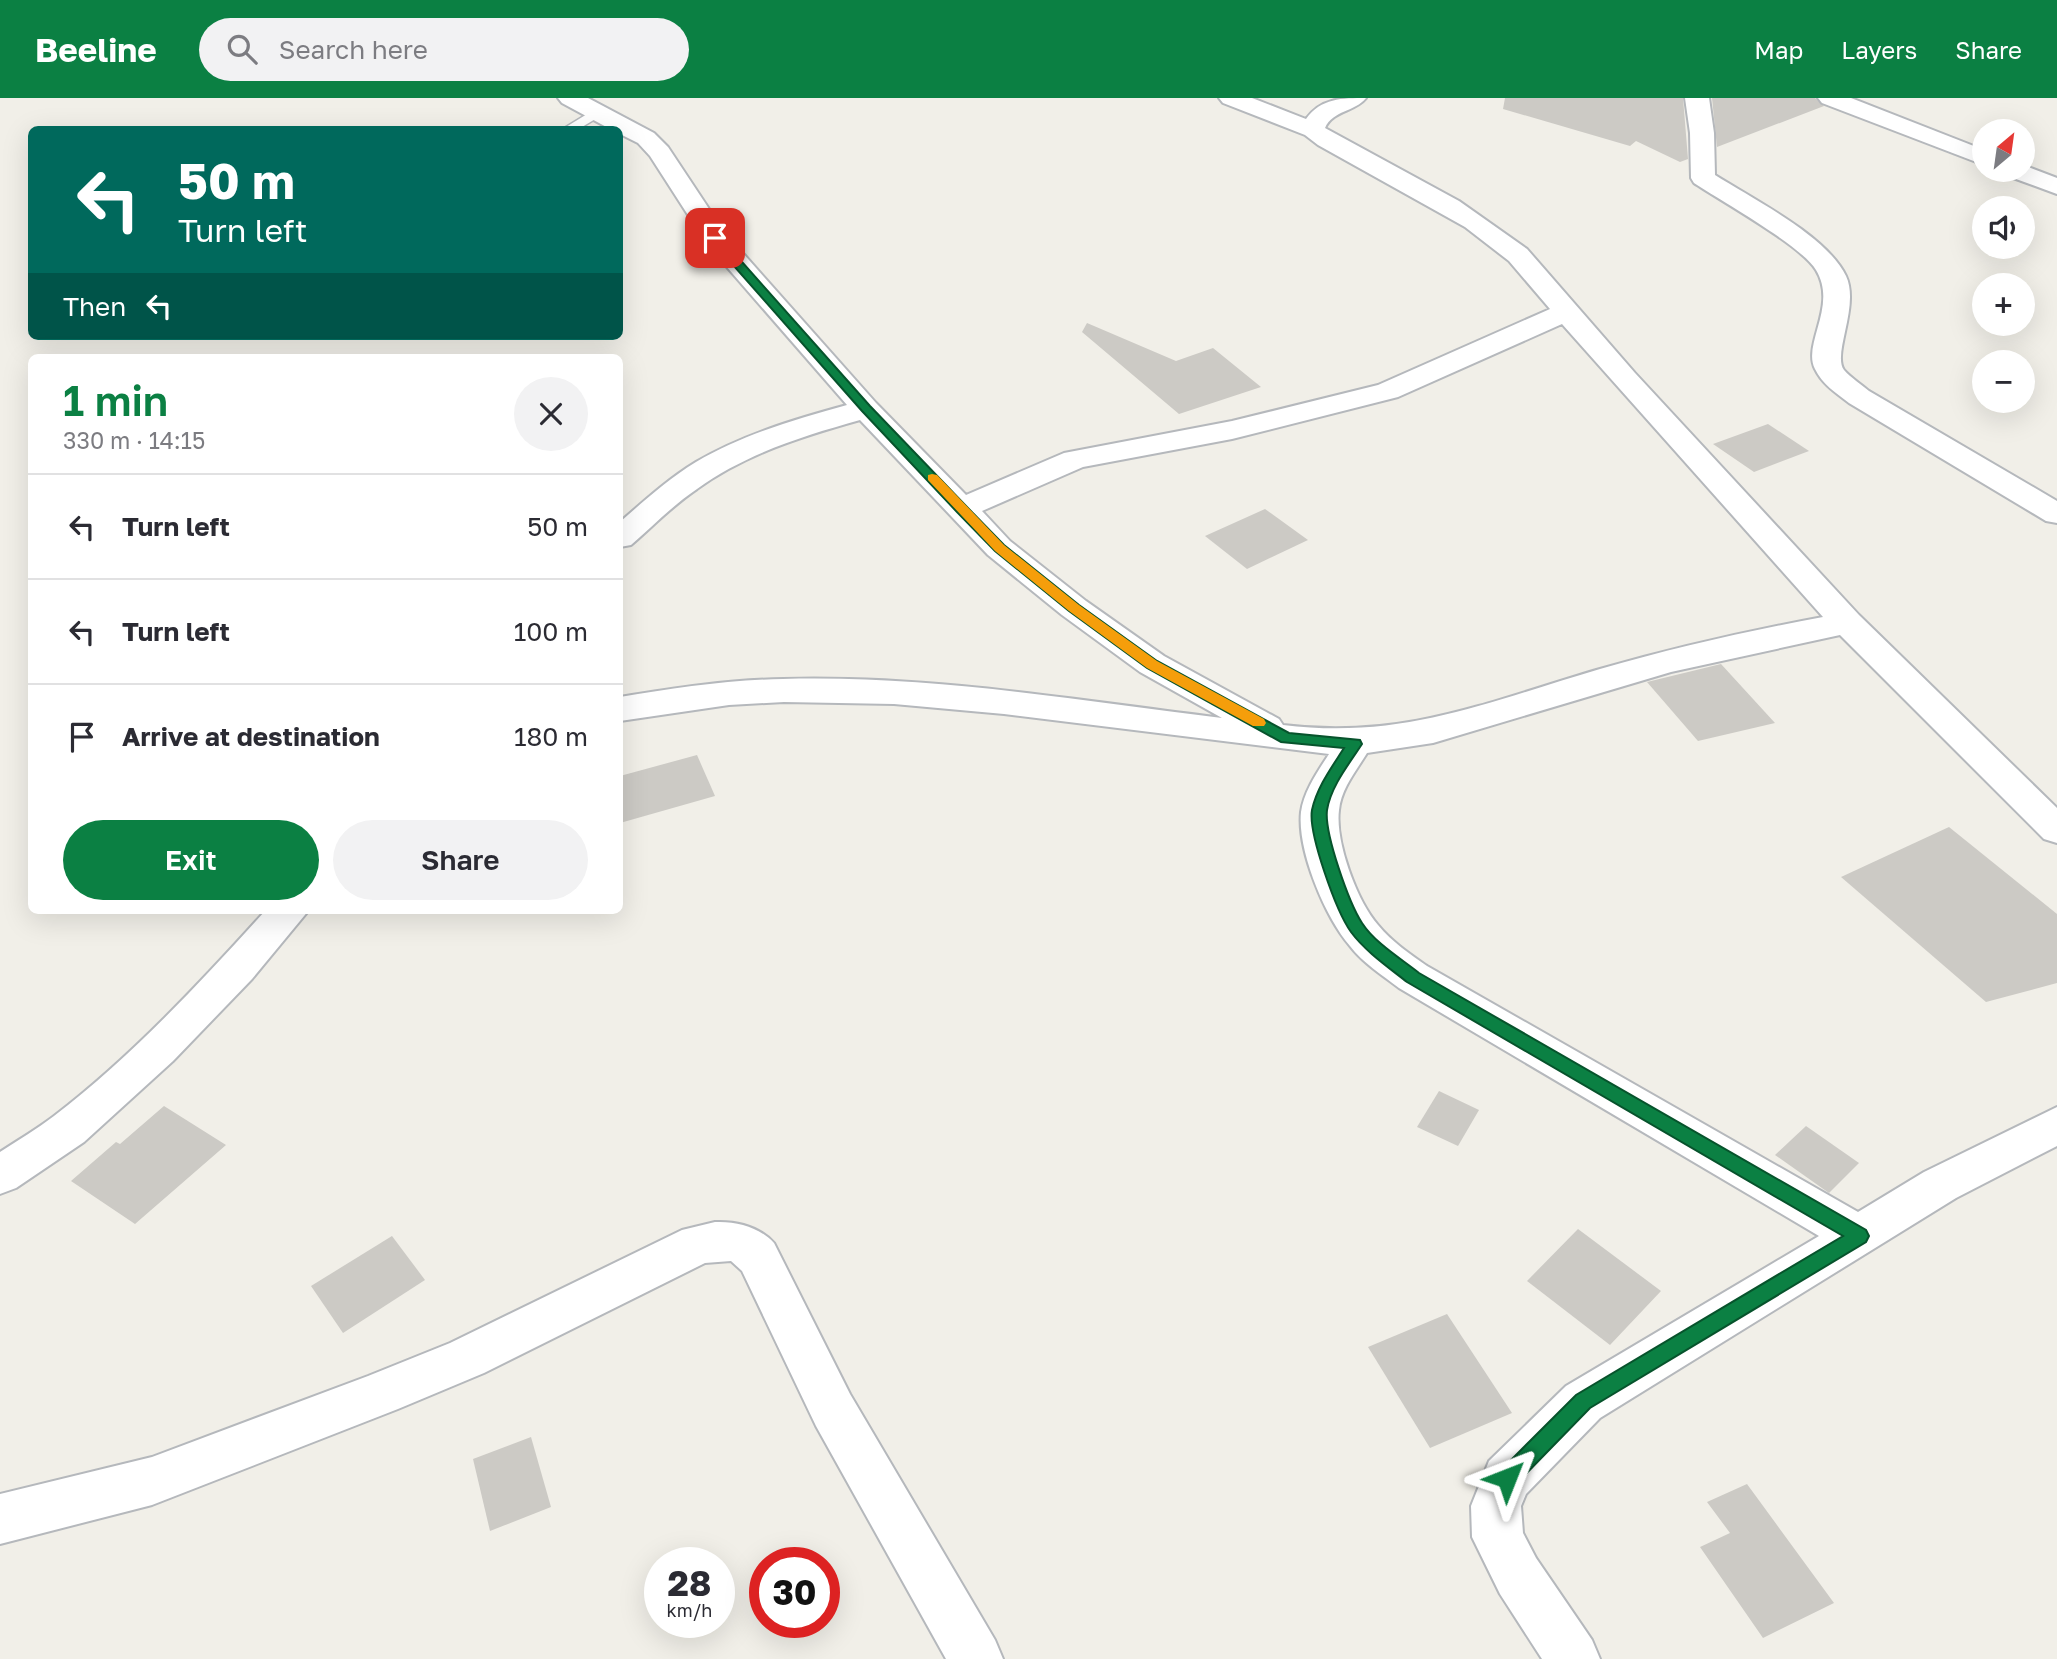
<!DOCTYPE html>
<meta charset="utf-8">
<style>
body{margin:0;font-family:"Golos Text",sans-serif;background:#f2f2f3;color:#2b2b33;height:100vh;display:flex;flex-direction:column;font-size:26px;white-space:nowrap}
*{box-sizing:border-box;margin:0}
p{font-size:23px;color:#7c7c81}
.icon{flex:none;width:38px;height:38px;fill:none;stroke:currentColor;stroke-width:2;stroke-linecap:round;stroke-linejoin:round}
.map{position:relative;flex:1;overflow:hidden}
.sheet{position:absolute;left:28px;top:256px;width:595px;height:560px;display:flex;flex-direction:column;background:#fff;border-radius:10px;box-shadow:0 7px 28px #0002}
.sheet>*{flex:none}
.guide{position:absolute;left:28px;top:28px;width:595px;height:214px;border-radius:10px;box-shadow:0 7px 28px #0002;background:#00695c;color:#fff;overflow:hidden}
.needle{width:46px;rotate:29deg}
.fabs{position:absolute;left:1972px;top:21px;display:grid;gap:14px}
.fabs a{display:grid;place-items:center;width:63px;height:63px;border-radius:50%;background:#fff;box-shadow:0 7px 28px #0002;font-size:35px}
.speed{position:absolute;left:644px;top:1449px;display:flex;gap:14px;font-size:35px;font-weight:700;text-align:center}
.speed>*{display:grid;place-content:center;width:91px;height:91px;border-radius:50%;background:#fff;box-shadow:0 7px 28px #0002;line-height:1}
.speed small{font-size:18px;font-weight:400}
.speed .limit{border:10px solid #d22;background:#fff;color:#111}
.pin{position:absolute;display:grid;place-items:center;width:60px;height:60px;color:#fff;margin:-30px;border-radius:14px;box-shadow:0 4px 10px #0006}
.me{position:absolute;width:77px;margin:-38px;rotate:45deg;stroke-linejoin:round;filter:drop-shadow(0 0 5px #0008)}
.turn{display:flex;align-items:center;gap:24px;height:147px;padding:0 35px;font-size:32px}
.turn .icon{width:91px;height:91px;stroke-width:2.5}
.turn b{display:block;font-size:49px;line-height:60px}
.then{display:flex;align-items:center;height:66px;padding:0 35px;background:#0003;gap:14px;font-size:26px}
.round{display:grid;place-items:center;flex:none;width:74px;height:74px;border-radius:37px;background:#f2f2f3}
.head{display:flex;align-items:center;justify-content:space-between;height:119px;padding:0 35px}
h1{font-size:42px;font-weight:600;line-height:52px;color:#0b8043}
.button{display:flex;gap:14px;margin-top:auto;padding:14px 35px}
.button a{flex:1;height:80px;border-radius:42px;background:#0b8043;color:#fff;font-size:28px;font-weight:600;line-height:80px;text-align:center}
.button a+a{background:#f2f2f3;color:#2b2b33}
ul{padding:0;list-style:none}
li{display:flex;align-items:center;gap:21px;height:105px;padding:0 35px;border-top:2px solid #e1e1e2}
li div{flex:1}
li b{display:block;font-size:26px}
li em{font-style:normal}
header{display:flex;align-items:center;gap:42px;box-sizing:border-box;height:98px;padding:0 35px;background:#0b8043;color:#fff}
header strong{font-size:33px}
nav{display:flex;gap:38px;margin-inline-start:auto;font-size:24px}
.search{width:490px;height:63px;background:#f2f2f3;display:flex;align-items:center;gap:18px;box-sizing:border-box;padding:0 24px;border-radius:38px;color:#7c7c81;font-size:26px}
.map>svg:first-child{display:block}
</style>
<header>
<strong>Beeline</strong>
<div class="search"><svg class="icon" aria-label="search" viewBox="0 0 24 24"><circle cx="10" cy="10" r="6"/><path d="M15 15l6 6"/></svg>Search here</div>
<nav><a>Map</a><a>Layers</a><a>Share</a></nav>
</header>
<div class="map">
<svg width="2057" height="1561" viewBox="0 0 2057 1561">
<rect width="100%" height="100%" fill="#f1efe8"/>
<g fill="#cccac5">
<polygon points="1505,0 1683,0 1688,61 1680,64 1636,43 1630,48 1503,11"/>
<polygon points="1712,0 1815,0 1824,8 1717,49"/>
<polygon points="1087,225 1176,263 1213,250 1261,289 1179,316 1082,234"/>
<polygon points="1768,326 1809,353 1754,374 1713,346"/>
<polygon points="1265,411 1308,442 1247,471 1205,438"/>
<polygon points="1721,566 1775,625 1698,643 1647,584"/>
<polygon points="697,657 715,698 620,725 620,678"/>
<polygon points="1949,729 2057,816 2057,885 1986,904 1841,779"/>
<polygon points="1439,993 1479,1012 1458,1048 1417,1029"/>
<polygon points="164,1008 226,1047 135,1126 71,1083 116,1044 120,1046"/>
<polygon points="1806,1028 1859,1065 1829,1095 1775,1057"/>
<polygon points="1578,1131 1661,1193 1610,1247 1527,1183"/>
<polygon points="392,1138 425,1182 343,1235 311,1188"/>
<polygon points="1447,1216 1512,1315 1430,1350 1368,1249"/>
<polygon points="531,1339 551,1409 490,1433 473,1361"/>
<polygon points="1747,1386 1834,1505 1763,1540 1700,1449 1730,1435 1707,1404"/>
</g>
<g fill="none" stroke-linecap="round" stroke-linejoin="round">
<defs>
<polygon id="service" points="597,10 602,11 602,17 577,32 561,32"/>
<g id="minor">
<path d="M558 0H588L654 35 668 49 725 135 876 305 966 397 1064 355 1232 323 1378 287 1550 211 1509 163 1465 129 1318 47 1305 37 1223 5 1219 0H1252L1306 21C1321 0 1342 0 1366 0 1355 14 1333 12 1325 30L1459 103 1527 151 1635 275 1859 517 2057 710V745L2044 741 1840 537 1671 574 1433 645 1367 655C1356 673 1341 691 1339 712 1335 744 1357 803 1378 827 1392 844 1410 856 1427 868L1858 1114 1924 1074 2057 1009V1048L1956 1100 1600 1320 1526 1396 1521 1408 1523 1435 1536 1460 1592 1542 1600 1561H1542L1500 1496 1472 1439 1471 1408 1489 1363 1566 1288 1819 1138 1399 890C1382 877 1363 865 1350 848 1325 819 1297 752 1301 714 1304 693 1318 673 1329 656L1004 616 894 606 784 604 729 607 620 623V599C674 590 728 582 783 581 930 577 1077 602 1222 620L1140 574 1062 517 988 457 860 322C803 338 745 356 697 391 673 407 653 428 631 447L620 449V424C644 403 668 381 696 364 742 337 795 321 847 307L706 145 650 58 638 45 620 36V32H612L562 5ZM1562 226 1823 519C1748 533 1673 550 1600 571 1487 604 1403 642 1283 627L1279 621 1164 558 1086 503 1010 443 982 413 1083 369 1232 341 1398 299Z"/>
<path d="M1685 0H1709L1714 35 1715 77C1753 101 1827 138 1846 178 1860 208 1832 256 1844 272 1851 280 1861 286 1869 293L2057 403V425L2046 423 1849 305C1836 295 1822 286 1815 271 1802 246 1838 208 1816 172 1802 148 1721 103 1694 85L1691 80 1690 35Z"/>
<polygon points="1818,0 1851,0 1984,52 1984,67 1822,5"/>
<polygon points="2023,67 2057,80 2057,96 2005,77 2002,72 2023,72"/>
<path d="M266 812H309L252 881 173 963 84 1044 16 1090 0 1096V1054C18 1042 37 1031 54 1018 130 960 202 883 266 812Z"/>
<path d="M715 1124C737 1123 759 1129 774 1145L850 1296 995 1542 1003 1561H946L816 1328 742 1173 731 1163 705 1165 484 1275 398 1311 152 1407 0 1446V1396L152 1359 368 1278 450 1245 682 1132Z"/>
</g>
</defs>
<use href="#service" stroke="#b5b8bc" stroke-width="3"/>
<use href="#minor" stroke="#b5b8bc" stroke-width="4"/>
<use href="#service" fill="#fff" fill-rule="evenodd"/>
<use href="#minor" fill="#fff" fill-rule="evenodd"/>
</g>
<path fill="#0b8043" stroke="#07532c" stroke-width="2" d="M711 138H719L870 308 966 408 1004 447 1079 507 1157 563 1289 635 1360 642 1362 646C1349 666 1331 688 1327 712 1324 735 1349 805 1362 825 1375 845 1400 860 1419 875L1866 1132 1869 1138 1866 1144 1590 1310 1515 1387 1507 1390 1500 1387 1497 1380 1500 1373 1576 1297 1843 1138 1407 884C1388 869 1365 853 1351 834 1336 813 1308 735 1312 712 1317 689 1332 669 1344 650L1281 644 1147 570 1069 513 995 453 957 414 862 313 711 142Z"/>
<polygon fill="#f59e0b" points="932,376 937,377 1004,447 1079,507 1157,563 1264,621 1266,625 1264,628 1253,628 1147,570 1069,513 995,453 928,382 928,377"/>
</svg>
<div class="fabs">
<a><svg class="needle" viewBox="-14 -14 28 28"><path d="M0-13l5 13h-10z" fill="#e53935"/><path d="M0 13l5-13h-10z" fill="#7c7c81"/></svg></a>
<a><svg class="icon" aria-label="sound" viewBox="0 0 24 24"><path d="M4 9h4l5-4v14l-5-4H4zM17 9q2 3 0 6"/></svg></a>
<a>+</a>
<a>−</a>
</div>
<div class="speed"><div>28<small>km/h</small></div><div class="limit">30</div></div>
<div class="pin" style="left:715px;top:140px;background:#d93025"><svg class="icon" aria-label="arrive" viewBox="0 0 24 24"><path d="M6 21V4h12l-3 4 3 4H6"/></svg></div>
<svg class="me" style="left:1507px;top:1380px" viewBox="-20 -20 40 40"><path d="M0-17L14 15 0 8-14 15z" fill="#0b8043" stroke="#fff" stroke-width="4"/></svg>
<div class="guide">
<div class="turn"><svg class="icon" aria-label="left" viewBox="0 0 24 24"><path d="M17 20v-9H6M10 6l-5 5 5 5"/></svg><div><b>50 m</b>Turn left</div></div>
<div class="then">Then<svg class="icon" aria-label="left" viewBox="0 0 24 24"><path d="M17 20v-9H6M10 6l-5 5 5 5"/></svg></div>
</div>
<section class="sheet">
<div class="head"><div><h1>1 min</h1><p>330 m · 14:15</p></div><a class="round"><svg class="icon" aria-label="close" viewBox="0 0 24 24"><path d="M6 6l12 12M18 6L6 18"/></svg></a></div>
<ul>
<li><svg class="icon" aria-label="left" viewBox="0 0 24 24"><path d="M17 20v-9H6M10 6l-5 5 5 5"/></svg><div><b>Turn left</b></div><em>50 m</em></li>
<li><svg class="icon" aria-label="left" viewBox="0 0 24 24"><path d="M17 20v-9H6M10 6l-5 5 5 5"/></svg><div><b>Turn left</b></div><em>100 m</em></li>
<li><svg class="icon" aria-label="arrive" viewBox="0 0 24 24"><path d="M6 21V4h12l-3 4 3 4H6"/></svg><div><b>Arrive at destination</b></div><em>180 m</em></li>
</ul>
<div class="button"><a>Exit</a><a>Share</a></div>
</section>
</div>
